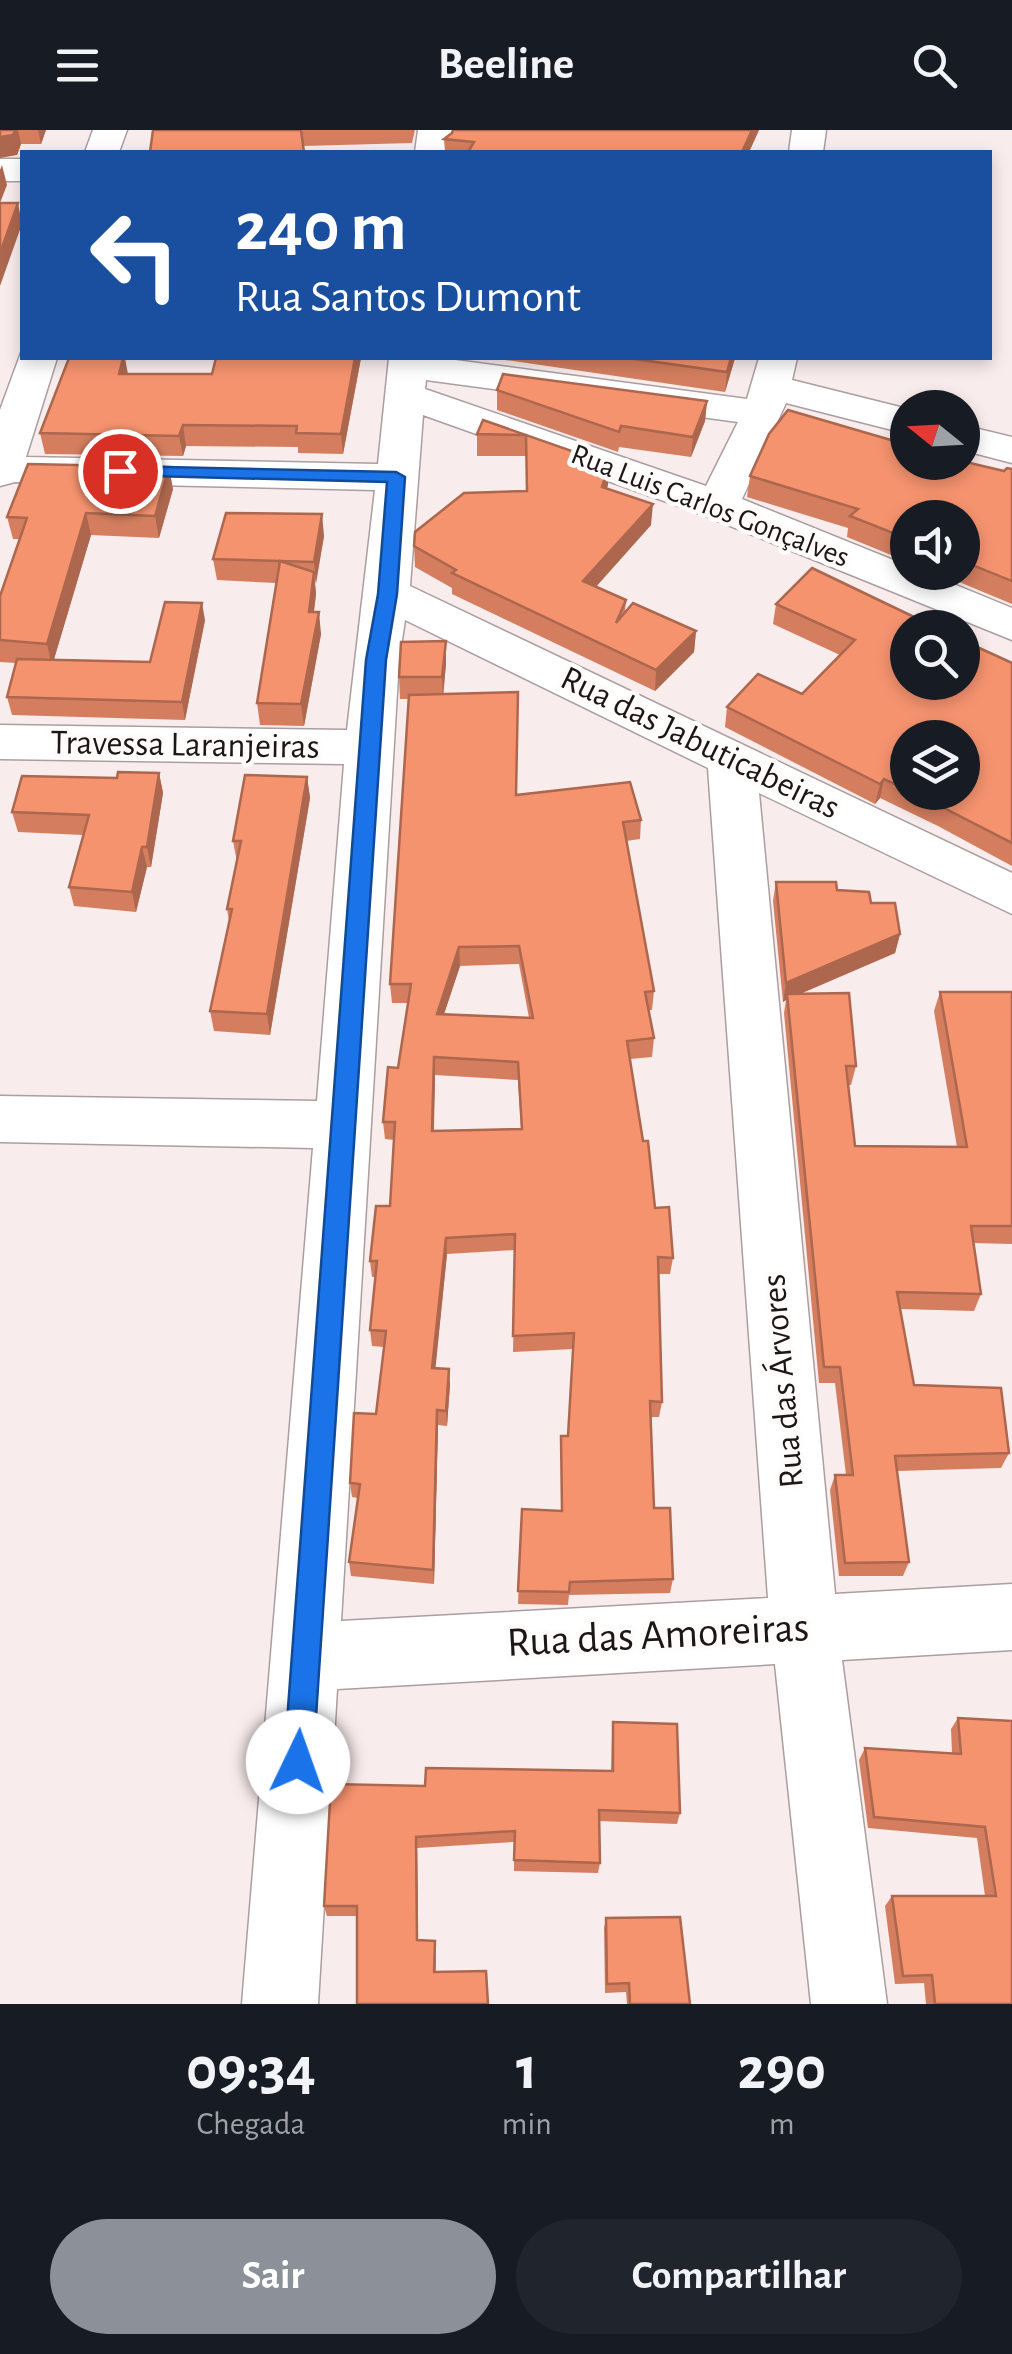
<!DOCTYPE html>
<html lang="pt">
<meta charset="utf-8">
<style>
body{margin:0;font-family:"Alegreya Sans",sans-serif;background:#20242c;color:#f1f3f6;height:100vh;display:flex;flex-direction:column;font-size:38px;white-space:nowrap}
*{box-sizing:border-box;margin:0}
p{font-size:32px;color:#9ea1a6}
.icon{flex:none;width:55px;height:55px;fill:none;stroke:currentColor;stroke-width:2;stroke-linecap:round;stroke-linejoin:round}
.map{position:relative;height:1874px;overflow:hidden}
.details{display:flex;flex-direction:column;background:#171b24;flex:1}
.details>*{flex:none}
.hud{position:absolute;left:20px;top:20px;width:972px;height:210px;border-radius:0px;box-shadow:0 5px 15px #0003;background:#1a4fa0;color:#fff;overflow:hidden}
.needle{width:65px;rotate:288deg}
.tools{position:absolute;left:890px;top:260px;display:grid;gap:20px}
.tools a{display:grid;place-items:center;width:90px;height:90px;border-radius:50%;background:#171b24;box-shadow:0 5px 15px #0003;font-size:50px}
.pin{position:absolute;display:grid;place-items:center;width:85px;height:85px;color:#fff;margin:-42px;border:5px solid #fff;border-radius:50%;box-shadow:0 2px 10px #0007}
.me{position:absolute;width:110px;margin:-55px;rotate:3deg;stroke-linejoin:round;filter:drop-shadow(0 0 8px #0008)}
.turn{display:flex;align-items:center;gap:35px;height:210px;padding:0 50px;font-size:45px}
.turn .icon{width:130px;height:130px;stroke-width:2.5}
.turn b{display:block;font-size:70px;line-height:85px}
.eta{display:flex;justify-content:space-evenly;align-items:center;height:170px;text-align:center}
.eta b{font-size:60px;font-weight:700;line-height:70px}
.primary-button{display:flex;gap:20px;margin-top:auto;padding:20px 50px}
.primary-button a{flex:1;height:115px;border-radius:60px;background:#8c9099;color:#fff;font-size:40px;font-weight:700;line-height:115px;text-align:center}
.primary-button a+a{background:#20242c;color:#f1f3f6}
header{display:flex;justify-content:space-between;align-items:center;height:130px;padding:0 50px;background:#171b24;font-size:45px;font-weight:700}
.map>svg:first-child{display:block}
</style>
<header><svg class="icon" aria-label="menu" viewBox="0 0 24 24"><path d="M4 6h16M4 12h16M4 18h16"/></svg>Beeline<svg class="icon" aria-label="search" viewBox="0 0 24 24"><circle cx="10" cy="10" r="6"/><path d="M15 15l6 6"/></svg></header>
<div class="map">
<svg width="1012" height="1874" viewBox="0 0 1012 1874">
<rect width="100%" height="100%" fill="#f9ecec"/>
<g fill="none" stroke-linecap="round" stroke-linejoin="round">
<defs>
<g id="minor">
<polygon points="93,0 127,0 119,22 85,22"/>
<polygon points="418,0 452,0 449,22 415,22"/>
<polygon points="792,0 826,0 823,22 789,22"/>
<rect x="0" y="29" width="22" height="22"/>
<path d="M22 220V228H57L26 327 378 334 389 228H440L747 269 759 228H797L792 250 908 279V304L786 273 742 369 908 436V442H924L1012 478V510L703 385 423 285 410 456 1012 743V784L759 663 835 1464 1012 1454V1520L842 1530 887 1874H811L775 1534 337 1559 318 1874H242L313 1018 0 1012V966L317 971 344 634 0 629V595L347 600 375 360 15 352 0 356V280ZM426 250 738 292 706 356 425 259ZM405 490 708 638 768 1468 341 1491 399 530Z"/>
<polygon points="962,295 1012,307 1012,333 962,320"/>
</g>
</defs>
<use href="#minor" stroke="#ab9e9f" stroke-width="3"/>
<use href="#minor" fill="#fff" fill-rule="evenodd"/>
</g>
<g fill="#d47e5f" fill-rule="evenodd">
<polygon points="0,0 46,0 41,14 21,14 17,25"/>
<polygon points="153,0 415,0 412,13 303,16"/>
<polygon points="453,0 759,0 749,22 445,22 444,9 452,3"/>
<polygon points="361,228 343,324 298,323 298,317 186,316 183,326 45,324 40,303 128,244 212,244"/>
<polygon points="492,228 735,228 725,262"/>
<polygon points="497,260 707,271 705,291 691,327 619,317 618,322 497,280"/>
<polygon points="483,290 609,334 607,358 651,395 596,457 626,470 625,482 696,501 694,522 655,561 452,464 452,458 415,437 414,416 527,361 526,326 477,326 477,304"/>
<polygon points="908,332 1004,341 1012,339 1012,474 935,442 962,442 962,388 908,388 908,432 847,407 848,398 747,367 750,346"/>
<polygon points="173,359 159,408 91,405 54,529 150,532 205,490 185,590 12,585 7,567 16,533 0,532 0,466 20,409 13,409 7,387"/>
<polygon points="324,406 315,454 316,464 314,482 321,504 304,596 260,595 257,573 276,453 217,450 213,429"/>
<path d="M776 474 1012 533V736L938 696 880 668 875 674 725 597 727 577 802 564 840 525 773 494ZM908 608 962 662H908Z"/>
<path d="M446 533 443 564 516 665 641 690 640 709 626 711 654 861 652 880H649L654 908 652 927 630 929 655 1078 673 1128 670 1144H659L662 1272 659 1287H650L654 1378 673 1449 670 1463 569 1465 568 1475 518 1474 522 1379 561 1381V1306H568L573 1219 513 1222 515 1120 447 1124 435 1238 450 1254 447 1296 438 1295 434 1454 351 1446 349 1432 358 1368 352 1367 350 1353 376 1284 384 1217 372 1216 370 1200 375 1147H372L370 1131 390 1076 394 1010 385 1009 383 992 398 938 408 873H392L390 854 409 569H400L399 547ZM519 834 529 888 444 884 460 836ZM435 945 518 950 521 999 434 1001Z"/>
<polygon points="159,643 163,663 151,737 147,737 136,782 74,776 69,757 83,705 18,702 12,682 117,648"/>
<polygon points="307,647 310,668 270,905 214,901 210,881 229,791 227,779 237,732 233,711"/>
<polygon points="776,752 837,760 871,773 900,804 895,823 800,864 856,936 851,955 848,955 855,1016 957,1017 934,881 940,862 1012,862 1012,1114 973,1113 981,1164 974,1181 900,1179 914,1255 1009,1323 1001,1338 897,1341 909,1432 903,1446 839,1446 830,1360 835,1345 846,1345 835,1253 819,1253 784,883 786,870 783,872 773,771"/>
<polygon points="958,1588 1012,1591 1012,1874 926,1874 924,1853 895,1854 885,1776 892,1766 985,1766 977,1708 868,1698 859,1630 865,1618 952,1623 951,1599"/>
<polygon points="613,1592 680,1683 677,1694 599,1691 600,1733 598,1743 514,1741 514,1712 417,1718 418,1810 436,1820 436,1842 357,1874 357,1786 327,1786 324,1776 425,1656 611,1641 612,1604"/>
<polygon points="606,1788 690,1874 627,1874 626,1862 605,1863 604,1798"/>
</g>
<g fill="#ac674e">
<polygon points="15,0 18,0 21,14 17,25 0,28 0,7"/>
<polygon points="38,0 46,0 41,14"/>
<polygon points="752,0 759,0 749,22 742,22"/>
<polygon points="2,35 7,55 0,73 0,40"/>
<polygon points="18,73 22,94 0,156 0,123"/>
<polygon points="123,228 125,228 128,244 119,244"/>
<polygon points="355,228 361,228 343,324 341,304"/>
<polygon points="731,228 735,228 725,262 727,242"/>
<polygon points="707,271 705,291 691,327 693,307"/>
<polygon points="183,295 186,316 183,326 179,306"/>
<polygon points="609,334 608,355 601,378 602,357"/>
<polygon points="169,337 173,359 159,408 155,386"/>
<polygon points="653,374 651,395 582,472 583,451"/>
<polygon points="86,383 91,405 52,536 47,514"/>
<polygon points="322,384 324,406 316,454 314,432"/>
<polygon points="314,442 316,464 311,503 309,482"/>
<polygon points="202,473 205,490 185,590 182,572"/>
<polygon points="319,482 321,504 304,596 301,574"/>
<polygon points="696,501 694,522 655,561 656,540"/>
<polygon points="446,511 446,533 443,569 442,547"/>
<polygon points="159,643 163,663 151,737 147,717"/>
<polygon points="307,647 310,668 270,905 267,884"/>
<polygon points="884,649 880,668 875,674 880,654"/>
<polygon points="142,717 147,737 136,782 132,762"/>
<polygon points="900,804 895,823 788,869 787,864 786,870 783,872 786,853"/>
<polygon points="459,817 460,836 438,902 437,884"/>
<polygon points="434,927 435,945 433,1018 432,1001"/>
<polygon points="446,1108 447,1124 434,1253 432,1238"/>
<polygon points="449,1239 450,1254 447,1296 446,1281"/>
<polygon points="437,1280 438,1295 434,1454 433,1440"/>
<polygon points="416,1707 417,1718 418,1819 417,1810"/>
</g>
<g fill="#f6936f" stroke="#ac674e" stroke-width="2.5" fill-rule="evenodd">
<polygon points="0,0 15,0 13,5 0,7"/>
<polygon points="153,0 301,0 304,22 150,22"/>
<polygon points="453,0 752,0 742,22 468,22 474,12 444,9 452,3"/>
<polygon points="0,73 18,73 0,123"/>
<polygon points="69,228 123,228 119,244 212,244 216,228 355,228 341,304 296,303 297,296 183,295 179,306 40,303"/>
<polygon points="628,228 731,228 727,242"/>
<polygon points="503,244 707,271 693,307 621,296 619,302 497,260"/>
<polygon points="788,280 908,315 908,332 962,332 962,331 1004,341 1007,338 1012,339 1012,451 962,431 962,388 908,388 908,409 850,386 858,379 750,346 769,304"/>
<polygon points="483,290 609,334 602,357 653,374 583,451 626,470 616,493 633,473 696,501 656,540 452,443 456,440 414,416 415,402 464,363 527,361 526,305 477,304"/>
<polygon points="28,334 169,337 155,386 86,383 47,514 0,510 0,466 27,388 7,387"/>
<polygon points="226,383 322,384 314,432 213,429"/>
<polygon points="280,431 314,442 309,482 319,482 301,574 257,573"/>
<polygon points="812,438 937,498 908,498 908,552 962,552 962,510 1012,533 1012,713 913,662 962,662 962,608 908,608 908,660 884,649 880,654 727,577 758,544 802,564 855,510 776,474"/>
<polygon points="165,472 202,473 182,572 7,567 17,529 150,532"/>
<polygon points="446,511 442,547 399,547 401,512"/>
<path d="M518 562 516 665 630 652 641 690 623 692 654 861 645 862 654 908 627 911 643 1011H648L655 1078 669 1077 673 1128 658 1127 662 1272 650 1271 654 1378H670L673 1449 570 1452 569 1462 518 1461 522 1379 562 1381 561 1306H568L574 1203 513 1206 515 1104 446 1108 432 1238 449 1239 446 1281 437 1280 433 1440 349 1432 360 1354 350 1353 354 1283 376 1284 386 1201 370 1200 377 1131H370L376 1076H390L395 992H383L388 937 398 938 411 854H390L409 565ZM519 816 533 888 437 884 459 817ZM434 927 518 932 522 999 432 1001Z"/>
<polygon points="118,642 159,643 147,717 142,717 132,762 69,757 89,685 12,682 22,646 117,648"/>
<polygon points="245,645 307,647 267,884 210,881 232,779 227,779 241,711 233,711"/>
<polygon points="776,752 836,752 837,760 869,762 871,773 895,773 900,804 786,853"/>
<polygon points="940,862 1012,862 1012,1096 971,1096 981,1164 897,1162 914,1255 1001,1258 1009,1323 895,1326 909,1432 845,1433 835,1345 853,1345 840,1237 824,1237 787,864 849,863 856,936 846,936 855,1016 967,1017"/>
<polygon points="958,1588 1012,1591 1012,1874 935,1874 932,1845 903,1846 892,1766 996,1766 985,1697 874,1687 865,1618 961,1624"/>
<polygon points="613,1592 677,1594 680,1683 599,1680 600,1733 514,1730 515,1701 416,1707 417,1810 435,1811 434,1842 486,1841 488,1874 357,1874 357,1776 324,1776 331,1654 425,1656 426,1638 613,1641"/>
<polygon points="680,1787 690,1874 630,1874 629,1853 607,1854 606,1788"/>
</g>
<polygon fill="#1a73e8" stroke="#114b97" stroke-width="2.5" points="120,336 396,342 405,347 397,464 386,530 313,1632 309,1642 298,1646 288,1642 284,1632 366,530 378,464 387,352 114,345 114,337"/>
<g text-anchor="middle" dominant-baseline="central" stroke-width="9" stroke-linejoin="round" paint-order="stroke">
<g font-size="30" fill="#1b1717" stroke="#fffcfc">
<text transform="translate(710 376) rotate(21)">Rua Luis Carlos Gonçalves</text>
</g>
<g font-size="35" fill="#1b1717" stroke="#fffcfc">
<text transform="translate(700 613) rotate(26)">Rua das Jabuticabeiras</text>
<text transform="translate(185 615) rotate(1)">Travessa Laranjeiras</text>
<text transform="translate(783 1251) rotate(-95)">Rua das Árvores</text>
</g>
<g font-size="42" fill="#1b1717" stroke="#fffcfc">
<text transform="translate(658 1505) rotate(-3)">Rua das Amoreiras</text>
</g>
</g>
</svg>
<div class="tools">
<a><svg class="needle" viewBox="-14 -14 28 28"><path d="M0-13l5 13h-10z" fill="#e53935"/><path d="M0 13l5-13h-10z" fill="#9ea1a6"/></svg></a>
<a><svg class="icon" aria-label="sound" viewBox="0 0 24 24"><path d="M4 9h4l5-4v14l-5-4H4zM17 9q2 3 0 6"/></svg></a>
<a><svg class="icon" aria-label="search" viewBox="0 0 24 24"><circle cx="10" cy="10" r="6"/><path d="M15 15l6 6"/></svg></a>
<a><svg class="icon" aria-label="layers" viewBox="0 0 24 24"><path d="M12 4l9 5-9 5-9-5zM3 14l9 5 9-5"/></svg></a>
</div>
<div class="pin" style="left:120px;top:341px;background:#d93025"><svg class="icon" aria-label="arrive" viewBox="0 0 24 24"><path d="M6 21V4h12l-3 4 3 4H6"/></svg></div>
<svg class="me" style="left:298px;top:1632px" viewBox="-20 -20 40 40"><circle r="19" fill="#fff"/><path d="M0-13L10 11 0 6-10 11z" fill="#1a73e8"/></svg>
<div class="hud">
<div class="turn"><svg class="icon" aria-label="left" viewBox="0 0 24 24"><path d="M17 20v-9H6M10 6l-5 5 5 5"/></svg><div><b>240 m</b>Rua Santos Dumont</div></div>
</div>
</div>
<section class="details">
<div class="eta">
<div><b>09:34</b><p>Chegada</p></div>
<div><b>1</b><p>min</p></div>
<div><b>290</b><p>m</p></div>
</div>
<div class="primary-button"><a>Sair</a><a>Compartilhar</a></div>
</section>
